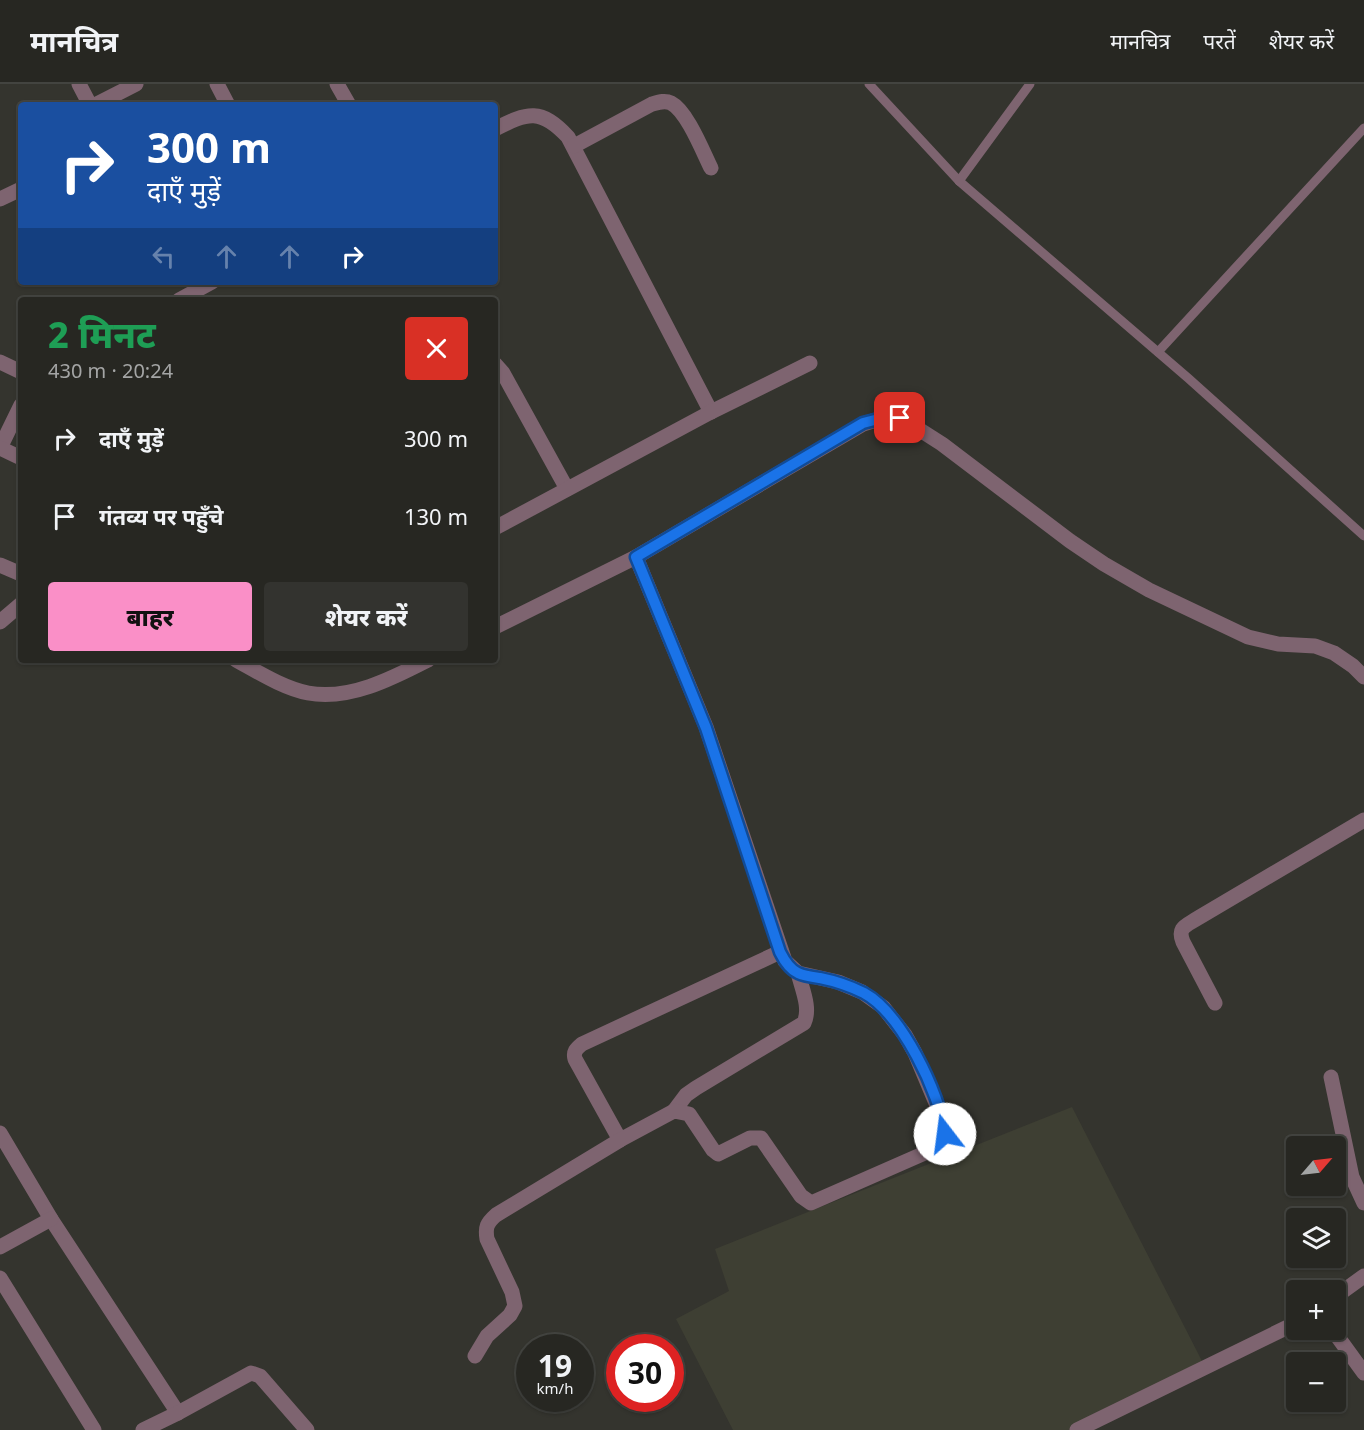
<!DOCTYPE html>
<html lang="hi">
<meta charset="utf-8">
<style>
body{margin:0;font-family:"Noto Sans","Noto Sans Devanagari",sans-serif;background:#33332f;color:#f1f3f6;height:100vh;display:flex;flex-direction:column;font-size:22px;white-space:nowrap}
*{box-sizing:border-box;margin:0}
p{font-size:20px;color:#a4a5a5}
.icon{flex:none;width:33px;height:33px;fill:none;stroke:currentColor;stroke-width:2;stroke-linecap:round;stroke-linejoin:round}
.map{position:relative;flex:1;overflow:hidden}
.panel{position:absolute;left:18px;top:213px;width:480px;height:366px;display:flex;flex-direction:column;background:#272722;border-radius:6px;box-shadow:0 2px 4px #0004,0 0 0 2px #434440}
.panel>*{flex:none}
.banner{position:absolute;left:18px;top:18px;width:480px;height:183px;border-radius:6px;box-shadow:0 2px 4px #0004,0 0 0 2px #434440;background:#1a4fa0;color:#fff;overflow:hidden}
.needle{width:39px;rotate:62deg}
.tools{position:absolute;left:1286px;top:1052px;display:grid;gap:12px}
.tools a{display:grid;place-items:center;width:60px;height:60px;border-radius:6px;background:#272722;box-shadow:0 2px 4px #0004,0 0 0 2px #434440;font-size:30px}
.speed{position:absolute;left:516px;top:1250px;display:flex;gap:12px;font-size:30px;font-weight:700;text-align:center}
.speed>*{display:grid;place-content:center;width:78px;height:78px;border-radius:50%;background:#272722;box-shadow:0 2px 4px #0004,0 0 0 2px #434440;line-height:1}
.speed small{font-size:15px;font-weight:400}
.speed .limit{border:9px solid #d22;background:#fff;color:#111}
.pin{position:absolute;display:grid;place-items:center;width:51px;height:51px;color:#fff;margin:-26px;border-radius:12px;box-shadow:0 3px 9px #0006}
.me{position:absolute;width:66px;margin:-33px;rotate:345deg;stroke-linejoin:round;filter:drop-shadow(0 0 4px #0008)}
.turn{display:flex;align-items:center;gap:21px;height:126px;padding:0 30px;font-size:27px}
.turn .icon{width:78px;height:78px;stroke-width:2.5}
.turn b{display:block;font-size:42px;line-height:51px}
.lanes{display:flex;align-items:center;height:57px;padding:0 30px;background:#0003;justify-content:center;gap:30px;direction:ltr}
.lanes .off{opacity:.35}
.round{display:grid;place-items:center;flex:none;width:63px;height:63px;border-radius:6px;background:#33332f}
.head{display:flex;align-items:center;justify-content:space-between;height:102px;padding:0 30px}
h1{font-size:36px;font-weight:800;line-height:45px;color:#1e9e55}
.action{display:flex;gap:12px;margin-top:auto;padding:12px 30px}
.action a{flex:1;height:69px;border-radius:6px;background:#fa8fc7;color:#111;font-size:24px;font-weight:800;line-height:69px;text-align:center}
.action a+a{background:#33332f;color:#f1f3f6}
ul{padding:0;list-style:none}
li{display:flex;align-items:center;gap:18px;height:78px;padding:0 30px}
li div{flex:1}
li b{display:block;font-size:22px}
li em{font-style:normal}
header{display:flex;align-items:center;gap:36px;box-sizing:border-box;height:84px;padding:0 30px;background:#272722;border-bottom:2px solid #434440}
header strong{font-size:28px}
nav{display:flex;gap:33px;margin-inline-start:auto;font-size:21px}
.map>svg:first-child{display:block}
</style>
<header>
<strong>मानचित्र</strong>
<nav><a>मानचित्र</a><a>परतें</a><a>शेयर करें</a></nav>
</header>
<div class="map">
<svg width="1364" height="1346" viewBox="0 0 1364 1346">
<rect width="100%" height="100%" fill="#34342e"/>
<polygon fill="#3e3f33" points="1072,1023 1204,1281 1069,1346 733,1346 676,1235 729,1207 715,1165"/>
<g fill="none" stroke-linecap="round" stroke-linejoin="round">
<g stroke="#7e6470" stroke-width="9">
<polyline points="869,0 959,97 1188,294 1364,452"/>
<polyline points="959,97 1030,0"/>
<polyline points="1158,268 1364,44"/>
</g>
<g stroke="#7e6470" stroke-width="15">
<polyline points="79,0 90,21"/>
<polyline points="217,0 228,21"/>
<polyline points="337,0 349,21"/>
<polyline points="95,21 136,0"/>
<path d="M495 45C528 28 541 24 568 53L711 328"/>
<path d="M574 62 652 20C659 18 665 16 671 19 687 27 703 68 711 84"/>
<polyline points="0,115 21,105"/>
<polyline points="179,216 212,198"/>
<polyline points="0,278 21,288"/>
<polyline points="495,280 503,289 567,405"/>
<polyline points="0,364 21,321"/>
<polyline points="0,364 21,374"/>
<polyline points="495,444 711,328 810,279"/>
<polyline points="0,481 21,490"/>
<polyline points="0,538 21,520"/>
<polyline points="495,543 636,473 863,340 889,332 906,337 942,360 1070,457 1104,480 1149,506 1248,553 1278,560 1315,562 1334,569 1353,582 1364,593"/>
<path d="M236 576C258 588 283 604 308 609 349 617 393 594 428 576"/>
<path d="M1215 919 1183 858C1177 843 1186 842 1198 834L1364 736"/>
<polyline points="1331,993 1352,1093 1364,1119"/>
<path d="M674 1027 686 1011 696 1004 804 939C811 924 802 905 798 889"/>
<polyline points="0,1049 51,1135 178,1329"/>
<path d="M620 1056 575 975C573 968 576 965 582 960L780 868"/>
<polyline points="0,1163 51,1135"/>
<polyline points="0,1194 94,1346"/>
<path d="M475 1272 487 1252 510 1231 515 1222 512 1208 487 1155C485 1143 487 1139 496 1131L620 1056 674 1027 689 1030 713 1066 718 1070 750 1054H761L801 1112 811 1119 934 1065 941 1059 945 1050 944 1038 915 969 905 951 883 923 862 908 838 898 798 889 785 877 706 643 636 473"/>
<polyline points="143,1346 178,1329 251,1289 260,1292 307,1346"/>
<polyline points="1077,1346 1296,1239"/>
</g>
<g stroke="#7e6470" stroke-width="15">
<polyline points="1335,1213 1364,1192"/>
<polyline points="1332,1245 1364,1289"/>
</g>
</g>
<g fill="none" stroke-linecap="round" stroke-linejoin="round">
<defs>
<path id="route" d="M900 334 890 332 863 339 636 473 706 644 780 868C784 876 789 885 798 889 804 892 813 893 820 894 835 897 850 902 864 909 901 929 940 1009 945 1050"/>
</defs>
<use href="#route" stroke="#114b97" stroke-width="15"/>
<use href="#route" stroke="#1a73e8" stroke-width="10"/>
</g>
</svg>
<div class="tools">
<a><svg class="needle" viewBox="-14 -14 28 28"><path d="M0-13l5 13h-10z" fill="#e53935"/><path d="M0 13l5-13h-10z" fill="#a4a5a5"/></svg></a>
<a><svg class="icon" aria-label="layers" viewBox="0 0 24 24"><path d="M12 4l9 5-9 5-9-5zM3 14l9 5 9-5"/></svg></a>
<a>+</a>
<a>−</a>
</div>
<div class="speed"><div>19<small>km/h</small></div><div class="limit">30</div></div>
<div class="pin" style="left:900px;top:334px;background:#d93025"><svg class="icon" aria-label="arrive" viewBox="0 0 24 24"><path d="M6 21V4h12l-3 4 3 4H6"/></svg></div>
<svg class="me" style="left:945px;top:1050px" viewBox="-20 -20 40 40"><circle r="19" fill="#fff"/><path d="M0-13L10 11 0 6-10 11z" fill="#1a73e8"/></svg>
<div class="banner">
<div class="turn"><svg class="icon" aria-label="right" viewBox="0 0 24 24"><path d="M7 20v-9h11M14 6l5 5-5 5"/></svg><div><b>300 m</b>दाएँ मुड़ें</div></div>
<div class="lanes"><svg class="icon off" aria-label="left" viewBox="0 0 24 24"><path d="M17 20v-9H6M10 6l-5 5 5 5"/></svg><svg class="icon off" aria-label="ahead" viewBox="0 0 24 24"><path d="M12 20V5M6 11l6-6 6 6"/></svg><svg class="icon off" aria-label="ahead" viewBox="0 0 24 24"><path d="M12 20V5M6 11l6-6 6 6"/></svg><svg class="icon" aria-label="right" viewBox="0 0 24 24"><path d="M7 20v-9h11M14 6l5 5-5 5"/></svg></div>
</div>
<section class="panel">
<div class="head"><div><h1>2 मिनट</h1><p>430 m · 20:24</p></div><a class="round" style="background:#d93025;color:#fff"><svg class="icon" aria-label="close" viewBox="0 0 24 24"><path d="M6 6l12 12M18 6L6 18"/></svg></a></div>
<ul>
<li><svg class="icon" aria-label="right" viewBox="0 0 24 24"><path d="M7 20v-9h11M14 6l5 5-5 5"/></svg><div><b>दाएँ मुड़ें</b></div><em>300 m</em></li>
<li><svg class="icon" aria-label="arrive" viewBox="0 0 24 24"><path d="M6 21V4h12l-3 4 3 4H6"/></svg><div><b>गंतव्य पर पहुँचे</b></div><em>130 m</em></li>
</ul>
<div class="action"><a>बाहर</a><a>शेयर करें</a></div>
</section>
</div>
